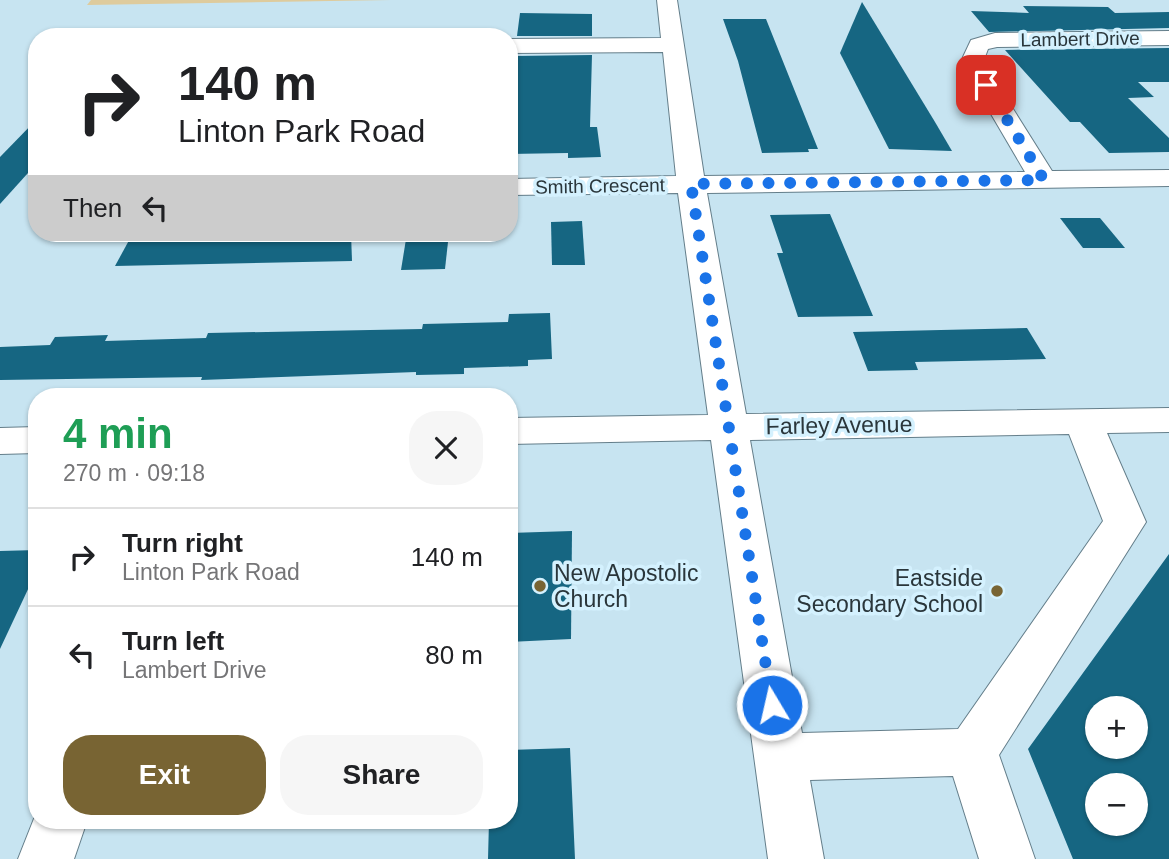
<!DOCTYPE html>
<meta charset="utf-8">
<style>
body{margin:0;font-family:Helvetica,sans-serif;background:#f6f6f6;color:#202124;height:100vh;display:flex;flex-direction:column;font-size:26px;white-space:nowrap}
*{box-sizing:border-box;margin:0}
p{font-size:23px;color:#757577}
.icon{flex:none;width:38px;height:38px;fill:none;stroke:currentColor;stroke-width:2;stroke-linecap:round;stroke-linejoin:round}
.map{position:relative;flex:1;overflow:hidden}
.drawer{position:absolute;left:28px;top:388px;width:490px;height:441px;display:flex;flex-direction:column;background:#fff;border-radius:28px;box-shadow:0 2px 5px #0004}
.drawer>*{flex:none}
.banner{position:absolute;left:28px;top:28px;width:490px;height:214px;border-radius:28px;box-shadow:0 2px 5px #0004;background:#fff;color:#202124;overflow:hidden}
.buttons{position:absolute;left:1085px;top:696px;display:grid;gap:14px}
.buttons a{display:grid;place-items:center;width:63px;height:63px;border-radius:50%;background:#fff;box-shadow:0 2px 5px #0004;font-size:35px}
.pin{position:absolute;display:grid;place-items:center;width:60px;height:60px;color:#fff;margin:-30px;border-radius:14px;box-shadow:0 4px 10px #0006}
.me{position:absolute;width:77px;margin:-38px;rotate:351deg;stroke-linejoin:round;filter:drop-shadow(0 0 5px #0008)}
.turn{display:flex;align-items:center;gap:24px;height:147px;padding:0 35px;font-size:32px}
.turn .icon{width:91px;height:91px;stroke-width:2.5}
.turn b{display:block;font-size:49px;line-height:60px}
.then{display:flex;align-items:center;height:66px;padding:0 35px;background:#0003;gap:14px;font-size:26px}
.round{display:grid;place-items:center;flex:none;width:74px;height:74px;border-radius:28px;background:#f6f6f6}
.overview{display:flex;align-items:center;justify-content:space-between;height:119px;padding:0 35px}
h1{font-size:42px;font-weight:600;line-height:52px;color:#1e9e55}
.cta{display:flex;gap:14px;margin-top:auto;padding:14px 35px}
.cta a{flex:1;height:80px;border-radius:28px;background:#786433;color:#fff;font-size:28px;font-weight:600;line-height:80px;text-align:center}
.cta a+a{background:#f6f6f6;color:#202124}
ul{padding:0;list-style:none}
li{display:flex;align-items:center;gap:21px;height:98px;padding:0 35px;border-top:2px solid #e0e0e0}
li div{flex:1}
li b{display:block;font-size:26px}
li em{font-style:normal}
.map>svg:first-child{display:block}
</style>
<div class="map">
<svg width="1169" height="859" viewBox="0 0 1169 859">
<rect width="100%" height="100%" fill="#c7e4f1"/>
<polygon fill="#decb9d" points="91,0 391,0 87,5"/>
<g fill="#166682" fill-rule="evenodd">
<polygon points="862,2 935,122 952,151 889,149 840,53"/>
<polygon points="1023,6 1108,7 1115,13 1169,12 1169,28 989,32 971,11 1029,13"/>
<polygon points="520,13 592,14 592,36 517,36"/>
<polygon points="723,19 766,19 818,149 808,149 809,152 762,153 738,61"/>
<polygon points="1169,48 1169,82 1138,82 1154,97 1128,98 1169,138 1169,152 1109,153 1080,122 1070,122 1005,50"/>
<polygon points="592,55 590,127 597,127 601,157 568,158 568,153 509,154 509,84 514,56"/>
<polygon points="37,119 37,163 0,204 0,157"/>
<polygon points="830,214 873,316 798,317 777,253 783,253 770,215"/>
<polygon points="1060,218 1100,218 1125,248 1083,248"/>
<polygon points="582,221 585,265 552,265 551,222"/>
<polygon points="133,233 351,233 352,261 115,266"/>
<polygon points="407,233 449,233 445,269 401,270"/>
<polygon points="550,313 552,359 528,360 528,366 464,368 464,374 416,375 416,372 201,380 202,377 0,380 0,347 50,345 55,337 108,335 105,341 206,338 208,333 422,329 423,324 508,322 509,314"/>
<polygon points="1027,328 1046,359 915,362 918,370 868,371 853,332"/>
<polygon points="572,531 571,639 509,642 509,533"/>
<polygon points="37,550 37,570 0,649 0,551"/>
<path d="M1169 554V859H1073L1028 749ZM1097 709H1136V747H1097ZM1097 786H1136V824H1097Z"/>
<polygon points="570,748 575,859 488,859 489,821 509,821 509,750"/>
</g>
<g fill="none" stroke-linecap="round" stroke-linejoin="round">
<defs>
<g id="minor">
<path d="M657 0H677L704 176 1025 172 974 85 963 57 971 40 995 33 1169 31V45L997 47 988 49 985 57 998 85 1052 171 1169 170V186L707 193 746 414 1169 408V432L1107 433 1146 522 999 755 1035 859H979L953 776 810 780 824 859H768L711 440 509 444V418L708 415 678 193 509 195V179L676 176 663 52 509 53V39L661 38ZM1069 434 1103 521 958 729 802 733 750 440Z"/>
<polygon points="37,427 37,453 0,454 0,428"/>
<polygon points="37,811 37,821 87,821 74,859 18,859"/>
</g>
</defs>
<use href="#minor" stroke="#647e8a" stroke-width="2"/>
<use href="#minor" fill="#fff" fill-rule="evenodd"/>
</g>
<g fill="none" stroke-linecap="round" stroke-linejoin="round">
<polyline stroke="#1a73e8" stroke-width="12" stroke-dasharray="0 21.6" points="772,705 691,184 1044,180 986,85"/>
</g>
<g fill="#786433" stroke="#d4f1fe" stroke-width="2.5">
<circle cx="540" cy="586" r="7"/>
<circle cx="997" cy="591" r="7"/>
</g>
<g text-anchor="middle" dominant-baseline="central" stroke-width="7" stroke-linejoin="round" paint-order="stroke">
<g font-size="19" fill="#2a363b" stroke="#d4f1fe">
<text transform="translate(1080 39) rotate(-1)">Lambert Drive</text>
<text transform="translate(600 186) rotate(-1)">Smith Crescent</text>
</g>
<g font-size="23" fill="#2a363b" stroke="#d4f1fe">
<text transform="translate(839 425) rotate(-1)">Farley Avenue</text>
</g>
<g font-size="23" fill="#2a363b" stroke="#d4f1fe" text-anchor="start">
<text x="554" y="573">New Apostolic<tspan x="554" dy="26">Church</tspan></text>
<text x="983" y="578" text-anchor="end">Eastside<tspan x="983" dy="26">Secondary School</tspan></text>
</g>
</g>
</svg>
<div class="buttons">
<a>+</a>
<a>−</a>
</div>
<div class="pin" style="left:986px;top:85px;background:#d93025"><svg class="icon" aria-label="arrive" viewBox="0 0 24 24"><path d="M6 21V4h12l-3 4 3 4H6"/></svg></div>
<svg class="me" style="left:772px;top:705px" viewBox="-20 -20 40 40"><circle r="17" fill="#1a73e8" stroke="#fff" stroke-width="3"/><path d="M0-11L8 9 0 5-8 9z" fill="#fff"/></svg>
<div class="banner">
<div class="turn"><svg class="icon" aria-label="right" viewBox="0 0 24 24"><path d="M7 20v-9h11M14 6l5 5-5 5"/></svg><div><b>140 m</b>Linton Park Road</div></div>
<div class="then">Then<svg class="icon" aria-label="left" viewBox="0 0 24 24"><path d="M17 20v-9H6M10 6l-5 5 5 5"/></svg></div>
</div>
<section class="drawer">
<div class="overview"><div><h1>4 min</h1><p>270 m · 09:18</p></div><a class="round"><svg class="icon" aria-label="close" viewBox="0 0 24 24"><path d="M6 6l12 12M18 6L6 18"/></svg></a></div>
<ul>
<li><svg class="icon" aria-label="right" viewBox="0 0 24 24"><path d="M7 20v-9h11M14 6l5 5-5 5"/></svg><div><b>Turn right</b><p>Linton Park Road</p></div><em>140 m</em></li>
<li><svg class="icon" aria-label="left" viewBox="0 0 24 24"><path d="M17 20v-9H6M10 6l-5 5 5 5"/></svg><div><b>Turn left</b><p>Lambert Drive</p></div><em>80 m</em></li>
</ul>
<div class="cta"><a>Exit</a><a>Share</a></div>
</section>
</div>
